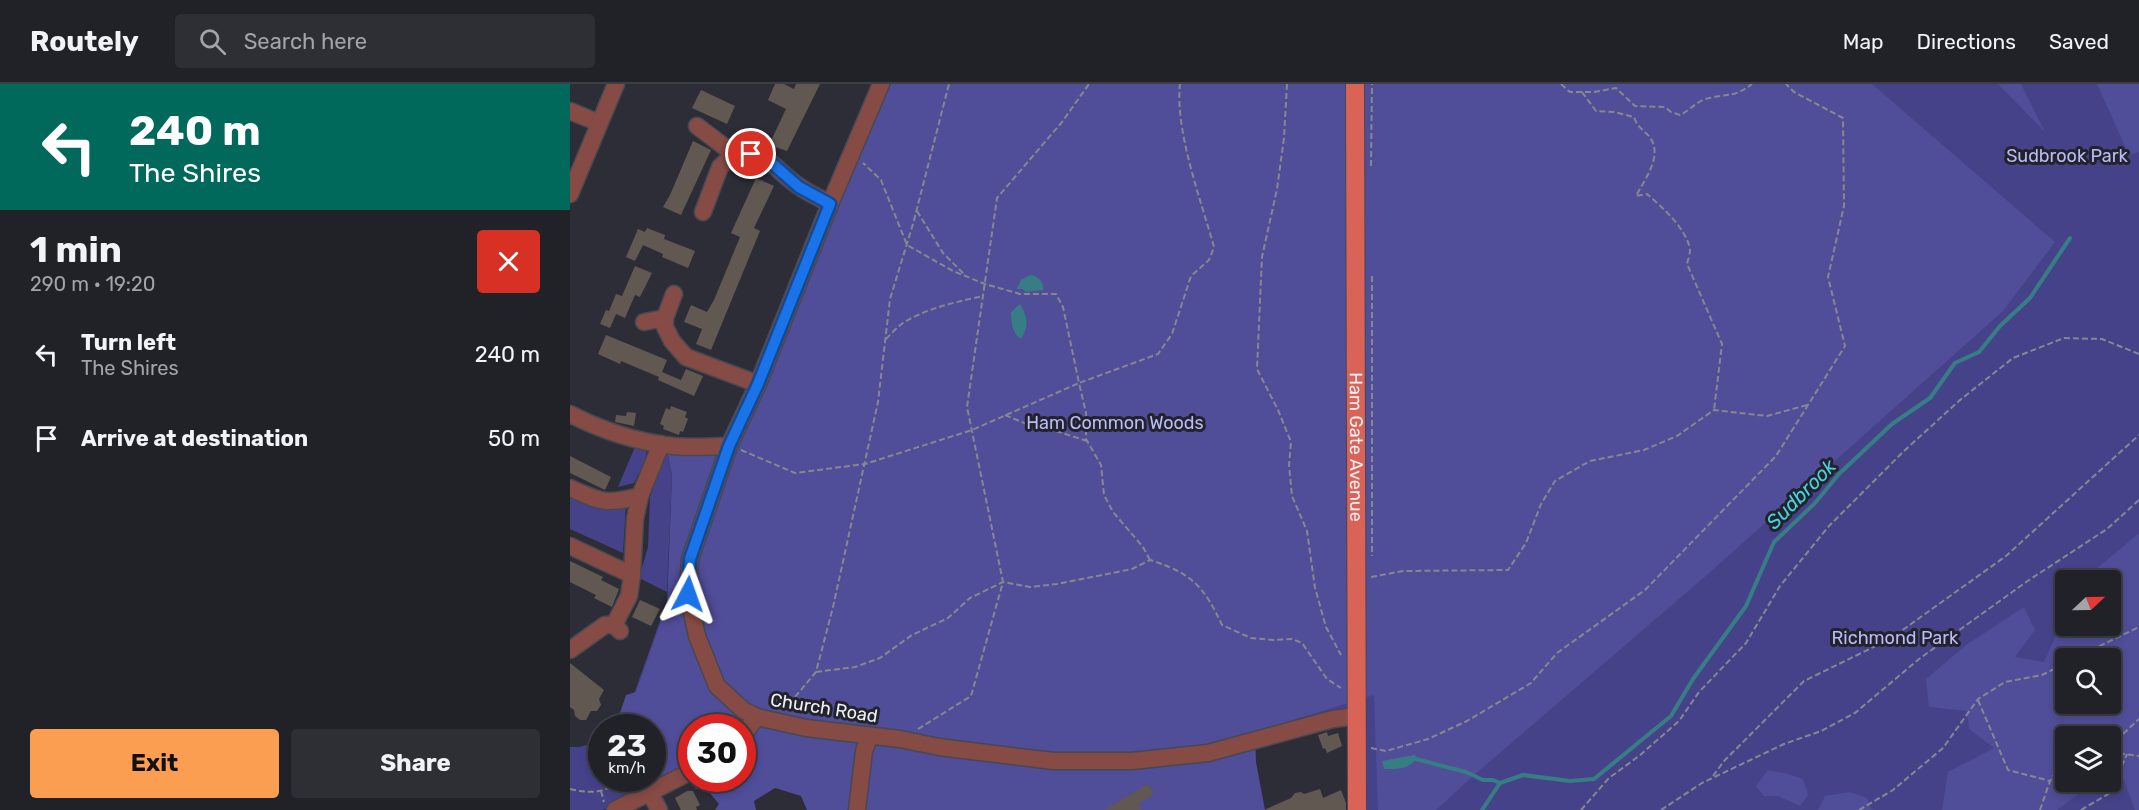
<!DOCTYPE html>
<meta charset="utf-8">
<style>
body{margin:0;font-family:Rubik,sans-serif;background:#2d2f34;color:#f1f3f6;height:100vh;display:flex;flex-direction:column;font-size:22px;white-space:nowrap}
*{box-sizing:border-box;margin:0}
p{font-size:20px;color:#a2a4a8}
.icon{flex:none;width:33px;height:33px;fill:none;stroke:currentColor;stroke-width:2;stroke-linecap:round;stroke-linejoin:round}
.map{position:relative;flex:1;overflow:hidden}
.panel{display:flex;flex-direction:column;background:#212228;width:570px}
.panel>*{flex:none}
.hud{background:#00695c;color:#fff;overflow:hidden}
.needle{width:39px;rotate:68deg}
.fabs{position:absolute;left:1485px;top:486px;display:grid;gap:12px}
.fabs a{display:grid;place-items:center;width:66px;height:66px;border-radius:6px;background:#212228;box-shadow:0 3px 9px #0003,0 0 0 2px #3e3f45;font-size:30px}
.speed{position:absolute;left:18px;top:630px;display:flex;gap:12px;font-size:30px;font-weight:700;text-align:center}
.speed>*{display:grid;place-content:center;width:78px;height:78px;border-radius:50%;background:#212228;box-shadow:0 3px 9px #0003,0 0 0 2px #3e3f45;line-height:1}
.speed small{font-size:15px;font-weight:400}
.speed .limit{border:9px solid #d22;background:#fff;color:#111}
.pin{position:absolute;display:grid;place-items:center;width:51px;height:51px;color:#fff;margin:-26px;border:3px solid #fff;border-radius:50%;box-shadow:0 2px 6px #0007}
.me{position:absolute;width:66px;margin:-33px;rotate:4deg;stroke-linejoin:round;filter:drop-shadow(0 0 4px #0008)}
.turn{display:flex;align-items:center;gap:21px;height:126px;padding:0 30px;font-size:27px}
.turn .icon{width:78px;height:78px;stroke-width:2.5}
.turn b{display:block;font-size:42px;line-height:51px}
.round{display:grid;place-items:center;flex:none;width:63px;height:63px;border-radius:6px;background:#2d2f34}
.head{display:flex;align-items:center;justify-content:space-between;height:102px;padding:0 30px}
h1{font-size:36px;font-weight:700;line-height:45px}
.button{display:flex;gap:12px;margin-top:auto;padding:12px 30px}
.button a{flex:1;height:69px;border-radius:6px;background:#fb9e51;color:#111;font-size:24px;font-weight:700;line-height:69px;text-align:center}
.button a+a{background:#2d2f34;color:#f1f3f6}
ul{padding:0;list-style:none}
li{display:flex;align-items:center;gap:18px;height:84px;padding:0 30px}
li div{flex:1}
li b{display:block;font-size:22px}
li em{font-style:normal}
header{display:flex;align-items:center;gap:36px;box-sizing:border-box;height:84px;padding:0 30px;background:#212228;border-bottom:2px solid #3e3f45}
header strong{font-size:28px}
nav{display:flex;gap:33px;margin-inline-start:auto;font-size:21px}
.search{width:420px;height:54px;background:#2d2f34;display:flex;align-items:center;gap:15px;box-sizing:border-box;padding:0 21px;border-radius:6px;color:#a2a4a8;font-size:22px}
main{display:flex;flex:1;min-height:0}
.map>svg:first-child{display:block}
</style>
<header>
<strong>Routely</strong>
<div class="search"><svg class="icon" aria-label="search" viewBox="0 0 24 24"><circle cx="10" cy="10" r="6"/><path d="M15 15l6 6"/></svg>Search here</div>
<nav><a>Map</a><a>Directions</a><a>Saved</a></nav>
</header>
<main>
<section class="panel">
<div class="hud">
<div class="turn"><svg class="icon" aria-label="left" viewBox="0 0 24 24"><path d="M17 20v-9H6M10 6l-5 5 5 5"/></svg><div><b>240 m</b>The Shires</div></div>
</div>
<div class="head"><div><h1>1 min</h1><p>290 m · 19:20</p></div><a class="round" style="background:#d93025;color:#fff"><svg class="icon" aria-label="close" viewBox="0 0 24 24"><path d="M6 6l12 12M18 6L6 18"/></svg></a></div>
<ul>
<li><svg class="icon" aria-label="left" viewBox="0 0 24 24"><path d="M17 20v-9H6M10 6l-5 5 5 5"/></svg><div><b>Turn left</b><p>The Shires</p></div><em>240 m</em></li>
<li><svg class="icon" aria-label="arrive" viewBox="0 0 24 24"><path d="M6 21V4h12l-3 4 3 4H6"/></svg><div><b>Arrive at destination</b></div><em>50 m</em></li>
</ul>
<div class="button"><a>Exit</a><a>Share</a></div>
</section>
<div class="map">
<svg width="1569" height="726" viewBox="0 0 1569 726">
<rect width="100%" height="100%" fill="#2c2d36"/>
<g fill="#46428a" fill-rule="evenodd">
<path d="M303 0H1569V726H791L786 632 638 669 534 726 234 709 172 694V644H122L83 685 82 644H52L97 517ZM1496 496H1540V542H1496ZM1496 574H1540V620H1496ZM1496 652H1540V698H1496Z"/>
<polygon points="65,363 77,365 75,377 64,399 48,403"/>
<polygon points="97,366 102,391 97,508 69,494 78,463 80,413"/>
<polygon points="0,408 56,419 53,469 0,445"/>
<polygon points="31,656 32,694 82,695 85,702 51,720 32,726 0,726 0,663 10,663"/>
</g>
<g fill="#504d99" fill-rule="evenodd">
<polygon points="318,0 1302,0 1485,158 1433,227 1138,490 903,692 866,726 808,726 804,611 685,648 686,678 695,726 237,726 231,712 205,704 184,717 186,726 145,726 149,720 134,702 126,705 119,697 123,695 172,694 172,644 122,644 121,685 85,702 82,695 85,679 83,678 82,644 45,644 56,611 66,608 97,521 102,391 97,366 163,369"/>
<polygon points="1428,0 1451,0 1475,48"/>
<polygon points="1527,0 1569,0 1569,68 1559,71"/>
<path d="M1569 449V726H1565L1548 681 1541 686 1540 652H1496V698H1524L1487 726H1372L1378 688 1424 664 1399 645 1397 627 1359 623 1356 595 1396 561 1454 523 1465 546 1445 573 1474 578 1495 532 1496 542H1540V496H1518L1524 487ZM1496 574H1540V620H1496Z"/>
<polygon points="1198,686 1218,690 1233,695 1238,711 1230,722 1208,712 1194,712 1186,702"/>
<polygon points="1280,708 1297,714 1301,725 1306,726 1248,726 1255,712"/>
</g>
<g fill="#367e84">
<path d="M460 191C467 191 475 199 473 206L456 208 453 205H447L451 196Z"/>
<path d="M450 220C458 233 459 242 451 255 442 250 441 237 441 228Z"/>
<path d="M845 671 846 675C839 686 826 685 814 685L812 677Z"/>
</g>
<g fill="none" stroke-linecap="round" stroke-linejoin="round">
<g stroke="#367e84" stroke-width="4">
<polyline points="846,675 896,688 913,696 923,696 930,699"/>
<polyline points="912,726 930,699 953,691 1000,697 1024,695 1101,632 1123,595 1176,522 1204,458 1245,419 1269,390 1322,340 1360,314 1385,279 1409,268 1430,242 1460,214 1500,154"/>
</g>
</g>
<g fill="#625852">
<polygon points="205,0 214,0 224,5 226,0 250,0 217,67 199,61 216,25 198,16"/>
<polygon points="131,6 165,22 157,40 122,24"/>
<polygon points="123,57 141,66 111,131 93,123 100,111"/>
<polygon points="186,94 204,102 184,144 190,147 141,266 126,260 132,245 114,238 121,221 137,228 144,216 170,153 161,149"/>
<polygon points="77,144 95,151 94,155 125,167 118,184 92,173 93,170 73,161 65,177 56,173 68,145 75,148"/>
<polygon points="65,182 82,189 70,213 65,211 55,234 46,230 40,244 30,240 36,226 39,227 46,210 52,212"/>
<polygon points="36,251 97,276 92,288 111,296 116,285 133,292 124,312 88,296 89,293 51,277 50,280 28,270"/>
<polygon points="101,322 117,328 115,333 118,335 113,348 110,347 109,351 93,345 94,342 90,340 96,324 100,326"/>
<polygon points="57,328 66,329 64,342 45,338 46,331 56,332"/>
<polygon points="0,372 41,393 35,406 0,389"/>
<polygon points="0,477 33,493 31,496 49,505 42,523 24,514 26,511 0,498"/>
<polygon points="70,516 90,525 81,542 62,533"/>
<polygon points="0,579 34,606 29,615 31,621 27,627 21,627 16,636 10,636 5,632 4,626 0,623"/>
<polygon points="757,648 758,652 768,649 772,662 757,669 755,664 753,665 748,651"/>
<polygon points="578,700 584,710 568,720 572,726 534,726"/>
<polygon points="750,705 753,714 771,706 776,719 776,726 694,726 721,714 725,709 731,708 734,710"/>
<polygon points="117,707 123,707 130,721 126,723 127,726 111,726 105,714"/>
</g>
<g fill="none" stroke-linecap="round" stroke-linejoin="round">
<defs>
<g id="minor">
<polyline points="311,0 260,120 188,300 159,362 120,475 118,510 127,552 147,602 173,626 187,633 236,644 330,655 369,663 483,677 562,677 638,669 763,635 787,632"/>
<polyline points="0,27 29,39"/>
<polyline points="127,42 164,70"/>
<polyline points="0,110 46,0"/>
<path d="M133 128 150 83 164 70C205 70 201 84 230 103 240 110 250 114 260 120"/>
<polyline points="104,210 95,234 95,243 102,257 116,273 188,300"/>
<polyline points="74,238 95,234"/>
<path d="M0 330C31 346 68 358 103 362 121 364 141 362 159 362"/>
<path d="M0 404C31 418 36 421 70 412"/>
<polyline points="0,462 62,491"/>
<polyline points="50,547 44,541 59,512 62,491 65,435 70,412 91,360"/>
<polyline points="0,566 35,541 44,541"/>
<polyline points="172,652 187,633"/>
<polyline points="80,709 89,726"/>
<polyline points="45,726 122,687"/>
<polyline points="287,726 294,667 300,652"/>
</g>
<g id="major">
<path id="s1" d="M785 0 787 726"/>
</g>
</defs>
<use href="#minor" stroke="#474851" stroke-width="19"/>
<use href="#major" stroke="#474851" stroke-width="20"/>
<g stroke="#87888f" stroke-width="2" stroke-dasharray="6 3" stroke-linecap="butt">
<polyline points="717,0 714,54 707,105 692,173 687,285 708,326 721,358 719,381 722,412 737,447 745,504 756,543 771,571"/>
<path d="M991 0 1000 8H1024L1046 4 1065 22 1095 23 1101 28 1110 31C1119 27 1125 19 1135 15 1155 9 1163 15 1182 0"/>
<path d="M1012 8 1026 27 1044 28 1064 33C1067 44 1075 46 1081 55 1092 73 1075 95 1066 112L1077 110C1093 124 1117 145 1120 166 1120 170 1118 176 1117 180L1152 260 1144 326"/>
<polyline points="801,82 802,0"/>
<polyline points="347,127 373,169 395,191"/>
<polyline points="802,192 802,472"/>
<path d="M316 255C321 250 327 243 333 239 357 224 386 218 413 212"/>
<polyline points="435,331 471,346 486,347 517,357"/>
<polyline points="171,366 225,389 295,380 402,346 509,299 493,223 486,210 450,210 415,200 383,187 337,161 311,96 293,79"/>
<path d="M580 476 573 463 543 428 534 411 531 381 516 355V329L509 299 588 270 602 250 621 192 639 176 644 163C631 116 605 48 610 0"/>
<polyline points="801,493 833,487 938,486 956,459 971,420 985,397 1020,377 1074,366 1107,352 1144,326 1197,332 1237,321"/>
<polyline points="1505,574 1569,543"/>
<path d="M246 588 285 583 310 574 342 551 378 534 400 514 433 498 460 503 487 500 562 485 580 476C621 489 634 502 652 541L681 554 703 556 722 555 732 559 757 595 771 604"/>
<polyline points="1408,616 1438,686 1480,697"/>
<polyline points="201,621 220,619 246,588 263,523 308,318 320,215 343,140 379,0"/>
<polyline points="348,645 401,612 433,498 397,323 427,114 492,38 519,0"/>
<polyline points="1540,662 1569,635"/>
<polyline points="801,664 816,667 858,655 897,637 961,599 987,569 1075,506 1206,372 1275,262 1258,193 1274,122 1273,34 1224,8 1216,0"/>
<polyline points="1540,668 1569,672"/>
<polyline points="1143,692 1154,677 1234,597 1320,555 1436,472 1569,351"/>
<path d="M0 705C10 707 19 709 29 707 40 705 50 698 62 701"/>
<polyline points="31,707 34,718"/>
<polyline points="1011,726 1039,694 1069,672 1109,637 1129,608 1176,559 1210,502 1259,442 1334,367 1390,316 1443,274 1494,254 1532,255 1569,270"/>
<polyline points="1091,726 1132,699 1214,660 1251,647 1285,629 1349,575 1459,496 1537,445 1569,416"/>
<polyline points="1289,726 1323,706 1373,664 1408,615 1435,598 1472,591 1496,579"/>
<polyline points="1470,726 1480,697 1496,673"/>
<polyline points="1511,726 1540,709 1557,670"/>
</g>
<use href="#minor" stroke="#864b44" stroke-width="16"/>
<use href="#major" stroke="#da6357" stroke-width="18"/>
</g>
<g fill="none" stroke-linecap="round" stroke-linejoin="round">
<defs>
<polyline id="route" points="118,510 120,475 159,362 188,300 260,120 229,103 197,75 181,70"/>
</defs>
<use href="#route" stroke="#114b97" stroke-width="15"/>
<use href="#route" stroke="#1a73e8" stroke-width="10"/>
</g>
<g text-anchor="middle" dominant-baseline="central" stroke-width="6" stroke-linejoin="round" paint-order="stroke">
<g font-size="18" fill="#b9bbfb" stroke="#23232c">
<text x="1497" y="72">Sudbrook Park</text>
<text x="545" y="339">Ham Common Woods</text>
<text x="1325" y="554">Richmond Park</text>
</g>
<g font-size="18" fill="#f0f0f6" stroke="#23232c">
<text stroke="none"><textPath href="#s1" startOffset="363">Ham Gate Avenue</textPath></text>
<text transform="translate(254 624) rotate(9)">Church Road</text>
</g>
<g font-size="20" font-style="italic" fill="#44d4df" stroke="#23232c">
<text transform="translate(1231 410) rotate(-45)">Sudbrook</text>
</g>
</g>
</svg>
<div class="fabs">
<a><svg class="needle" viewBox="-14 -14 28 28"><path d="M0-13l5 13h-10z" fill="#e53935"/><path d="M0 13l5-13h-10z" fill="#a2a4a8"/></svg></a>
<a><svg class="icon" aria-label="search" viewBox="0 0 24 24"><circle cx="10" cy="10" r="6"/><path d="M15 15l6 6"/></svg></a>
<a><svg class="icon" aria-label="layers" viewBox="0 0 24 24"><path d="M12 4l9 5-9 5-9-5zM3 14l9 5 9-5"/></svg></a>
</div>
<div class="speed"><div>23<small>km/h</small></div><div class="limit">30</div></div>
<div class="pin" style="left:181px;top:70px;background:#d93025"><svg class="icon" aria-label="arrive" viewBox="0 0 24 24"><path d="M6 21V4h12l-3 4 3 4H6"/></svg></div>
<svg class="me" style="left:118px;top:510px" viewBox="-20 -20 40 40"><path d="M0-17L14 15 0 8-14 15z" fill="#1a73e8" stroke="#fff" stroke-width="4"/></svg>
</div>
</main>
